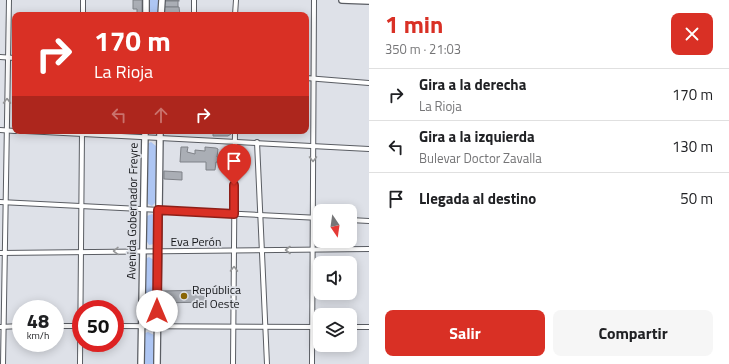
<!DOCTYPE html>
<html lang="es">
<meta charset="utf-8">
<style>
body{margin:0;font-family:"Titillium Web",sans-serif;background:#f6f6f6;color:#202124;height:100vh;display:flex;flex-direction:column;font-size:15px;white-space:nowrap}
*{box-sizing:border-box;margin:0}
p{font-size:13px;color:#757577}
.icon{flex:none;width:22px;height:22px;fill:none;stroke:currentColor;stroke-width:2;stroke-linecap:round;stroke-linejoin:round}
.map{position:relative;flex:1;overflow:hidden}
.sheet{display:flex;flex-direction:column;background:#fff;width:360px}
.sheet>*{flex:none}
.guide{position:absolute;left:12px;top:12px;width:297px;height:122px;border-radius:8px;box-shadow:0 2px 10px #0003;background:#d93025;color:#fff;overflow:hidden}
.needle{width:26px;rotate:167deg}
.tools{position:absolute;left:313px;top:204px;display:grid;gap:8px}
.tools a{display:grid;place-items:center;width:44px;height:44px;border-radius:8px;background:#fff;box-shadow:0 2px 10px #0003;font-size:20px}
.speed{position:absolute;left:12px;top:300px;display:flex;gap:8px;font-size:20px;font-weight:700;text-align:center}
.speed>*{display:grid;place-content:center;width:52px;height:52px;border-radius:50%;background:#fff;box-shadow:0 2px 10px #0003;line-height:1}
.speed small{font-size:10px;font-weight:400}
.speed .limit{border:6px solid #d22;background:#fff;color:#111}
.pin{position:absolute;display:grid;place-items:center;width:34px;height:34px;color:#fff;margin:-41px -17px;border-radius:50% 50% 50% 0;rotate:-45deg;box-shadow:0 0 4px #0007}
.pin .icon{rotate:45deg}
.me{position:absolute;width:44px;margin:-22px;rotate:0deg;stroke-linejoin:round;filter:drop-shadow(0 0 3px #0008)}
.turn{display:flex;align-items:center;gap:14px;height:84px;padding:0 16px;font-size:18px}
.turn .icon{width:52px;height:52px;stroke-width:2.5}
.turn b{display:block;font-size:28px;line-height:34px}
.lanes{display:flex;align-items:center;height:38px;padding:0 16px;background:#0003;justify-content:center;gap:20px;direction:ltr}
.lanes .off{opacity:.35}
.round{display:grid;place-items:center;flex:none;width:42px;height:42px;border-radius:8px;background:#f6f6f6}
.head{display:flex;align-items:center;justify-content:space-between;height:68px;padding:0 16px}
h1{font-size:24px;font-weight:700;line-height:30px;color:#d93025}
.cta{display:flex;gap:8px;margin-top:auto;padding:8px 16px}
.cta a{flex:1;height:46px;border-radius:8px;background:#d93025;color:#fff;font-size:16px;font-weight:700;line-height:46px;text-align:center}
.cta a+a{background:#f6f6f6;color:#202124}
ul{padding:0;list-style:none}
li{display:flex;align-items:center;gap:12px;height:52px;padding:0 16px;border-top:1px solid #e0e0e0}
li div{flex:1}
li b{display:block;font-size:15px}
li em{font-style:normal}
main{display:flex;flex:1;min-height:0}
.map>svg:first-child{display:block}
</style>
<main>
<div class="map">
<svg width="369" height="364" viewBox="0 0 369 364">
<rect width="100%" height="100%" fill="#dee1e8"/>
<g fill="#aec6f3">
<rect x="149" y="0" width="9" height="15"/>
<polygon points="151,142 156,146 157,201 152,206 148,204 147,200 147,144"/>
<polygon points="152,214 156,217 156,240 154,244 149,245 146,240 147,218 147,216"/>
<polygon points="149,257 154,260 155,315 150,320 146,319 145,315 145,259"/>
<polygon points="148,332 154,335 154,364 144,364 145,333"/>
</g>
<g fill="#aaaeb5" stroke="#7f8288">
<polygon points="133,0 142,0 142,15 137,15 137,9 133,9"/>
<rect x="163" y="0" width="16" height="1"/>
<rect x="164" y="1" width="14" height="6"/>
<polygon points="164,7 179,7 180,15 164,15"/>
<polygon points="213,131 231,131 231,134 228,136 213,136"/>
<polygon points="181,147 188,147 187,152 195,154 195,150 205,151 205,147 216,148 218,149 217,157 228,157 228,163 216,162 215,170 206,170 206,162 180,162"/>
<polygon points="164,171 182,172 182,180 164,179"/>
<polygon points="206,290 206,302 162,303 162,291"/>
</g>
<g fill="none" stroke-linecap="round" stroke-linejoin="round">
<defs>
<g id="street">
<polyline points="83,15 83,0"/>
<polyline points="194,15 194,0"/>
<polyline points="235,15 236,0"/>
<polyline points="0,57 15,58"/>
<polyline points="306,78 369,83"/>
<polyline points="0,130 15,131"/>
<polyline points="25,131 369,149"/>
<polyline points="257,142 267,364"/>
<polyline points="0,202 320,218"/>
<polyline points="350,220 369,221"/>
<polyline points="0,253 369,249"/>
<polyline points="55,326 81,326"/>
<polyline points="115,326 320,327"/>
<polyline points="0,327 21,326"/>
<polyline points="350,327 369,327"/>
<polyline points="3,364 9,0"/>
<polyline points="80,364 82,132"/>
<polyline points="233,364 235,131"/>
<polyline points="312,364 314,0"/>
</g>
<g id="secondary">
<polyline points="342,0 369,1"/>
<polyline points="146,15 146,0"/>
<polyline points="161,15 162,0"/>
<polyline points="141,364 145,131"/>
<polyline points="157,364 160,131"/>
</g>
</defs>
<use href="#street" stroke="#5a5d63" stroke-width="6"/>
<use href="#secondary" stroke="#5a5d63" stroke-width="8"/>
<use href="#street" stroke="#fff" stroke-width="4"/>
<use href="#secondary" stroke="#fff" stroke-width="5.5"/>
</g>
<defs><path id="oneway-chevron" d="M-2-3.5L2.5 0L-2 3.5" fill="none" stroke-width="1.6" stroke-linecap="round" stroke-linejoin="round"/></defs>
<g stroke="#959697">
<use href="#oneway-chevron" transform="translate(7 101) rotate(-89)"/>
<use href="#oneway-chevron" transform="translate(313 159) rotate(90)"/>
<use href="#oneway-chevron" transform="translate(288 250) rotate(180)"/>
<use href="#oneway-chevron" transform="translate(116 251) rotate(179)"/>
<use href="#oneway-chevron" transform="translate(234 269) rotate(-89)"/>
</g>
<g fill="none" stroke-linecap="round" stroke-linejoin="round">
<defs>
<polyline id="route" points="157,311 158,210 234,214 234,185"/>
</defs>
<use href="#route" stroke="#8d1f18" stroke-width="10"/>
<use href="#route" stroke="#d93025" stroke-width="7"/>
</g>
<circle fill="#8a6504" stroke="#dee1e8" stroke-width="1.5" cx="184" cy="296" r="4"/>
<g text-anchor="middle" dominant-baseline="central" stroke-width="3.5" stroke-linejoin="round" paint-order="stroke">
<g font-size="12" fill="#141518" stroke="#dee1e8">
<text transform="translate(132 211) rotate(-89)">Avenida Gobernador Freyre</text>
<text x="196" y="241">Eva Perón</text>
</g>
<g font-size="12" fill="#141518" stroke="#dee1e8" text-anchor="start">
<text x="192" y="289">República<tspan x="192" dy="14">del Oeste</tspan></text>
</g>
</g>
</svg>
<div class="tools">
<a><svg class="needle" viewBox="-14 -14 28 28"><path d="M0-13l5 13h-10z" fill="#e53935"/><path d="M0 13l5-13h-10z" fill="#757577"/></svg></a>
<a><svg class="icon" aria-label="sound" viewBox="0 0 24 24"><path d="M4 9h4l5-4v14l-5-4H4zM17 9q2 3 0 6"/></svg></a>
<a><svg class="icon" aria-label="layers" viewBox="0 0 24 24"><path d="M12 4l9 5-9 5-9-5zM3 14l9 5 9-5"/></svg></a>
</div>
<div class="speed"><div>48<small>km/h</small></div><div class="limit">50</div></div>
<div class="pin" style="left:234px;top:185px;background:#d93025"><svg class="icon" aria-label="arrive" viewBox="0 0 24 24"><path d="M6 21V4h12l-3 4 3 4H6"/></svg></div>
<svg class="me" style="left:157px;top:311px" viewBox="-20 -20 40 40"><circle r="19" fill="#fff"/><path d="M0-13L10 11 0 6-10 11z" fill="#d93025"/></svg>
<div class="guide">
<div class="turn"><svg class="icon" aria-label="right" viewBox="0 0 24 24"><path d="M7 20v-9h11M14 6l5 5-5 5"/></svg><div><b>170 m</b>La Rioja</div></div>
<div class="lanes"><svg class="icon off" aria-label="left" viewBox="0 0 24 24"><path d="M17 20v-9H6M10 6l-5 5 5 5"/></svg><svg class="icon off" aria-label="ahead" viewBox="0 0 24 24"><path d="M12 20V5M6 11l6-6 6 6"/></svg><svg class="icon" aria-label="right" viewBox="0 0 24 24"><path d="M7 20v-9h11M14 6l5 5-5 5"/></svg></div>
</div>
</div>
<section class="sheet">
<div class="head"><div><h1>1 min</h1><p>350 m · 21:03</p></div><a class="round" style="background:#d93025;color:#fff"><svg class="icon" aria-label="close" viewBox="0 0 24 24"><path d="M6 6l12 12M18 6L6 18"/></svg></a></div>
<ul>
<li><svg class="icon" aria-label="right" viewBox="0 0 24 24"><path d="M7 20v-9h11M14 6l5 5-5 5"/></svg><div><b>Gira a la derecha</b><p>La Rioja</p></div><em>170 m</em></li>
<li><svg class="icon" aria-label="left" viewBox="0 0 24 24"><path d="M17 20v-9H6M10 6l-5 5 5 5"/></svg><div><b>Gira a la izquierda</b><p>Bulevar Doctor Zavalla</p></div><em>130 m</em></li>
<li><svg class="icon" aria-label="arrive" viewBox="0 0 24 24"><path d="M6 21V4h12l-3 4 3 4H6"/></svg><div><b>Llegada al destino</b></div><em>50 m</em></li>
</ul>
<div class="cta"><a>Salir</a><a>Compartir</a></div>
</section>
</main>
